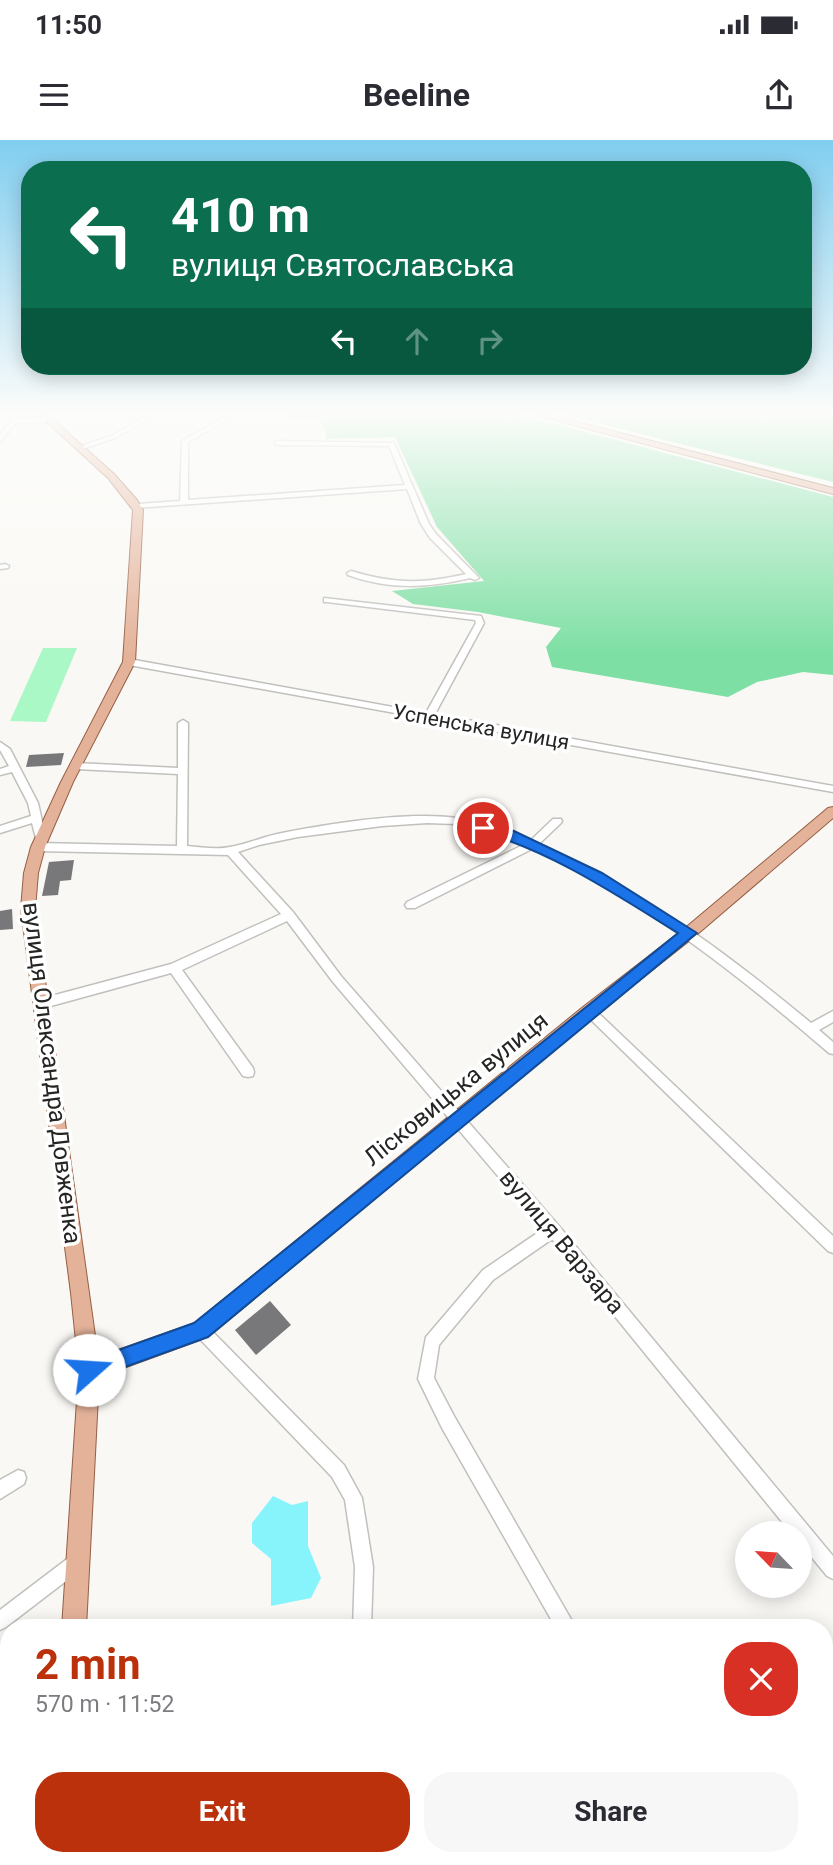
<!DOCTYPE html>
<meta charset="utf-8">
<style>
body{margin:0;font-family:Roboto,sans-serif;background:#f7f7f7;color:#2b2b33;height:100vh;display:flex;flex-direction:column;font-size:26px;white-space:nowrap}
*{box-sizing:border-box;margin:0}
p{font-size:23px;color:#7c7c81}
.icon{flex:none;width:38px;height:38px;fill:none;stroke:currentColor;stroke-width:2;stroke-linecap:round;stroke-linejoin:round}
.map{position:relative;flex:1;overflow:hidden}
.drawer{position:absolute;left:0px;top:1479px;width:833px;height:247px;display:flex;flex-direction:column;background:#fff;border-radius:28px 28px 0 0;box-shadow:0 4px 18px #0003}
.drawer>*{flex:none}
.top-card{position:absolute;left:21px;top:21px;width:791px;height:214px;border-radius:28px;box-shadow:0 4px 18px #0003;background:#0b6e4f;color:#fff;overflow:hidden}
.needle{width:46px;rotate:295deg}
.controls{position:absolute;left:735px;top:1381px;display:grid;gap:14px}
.controls a{display:grid;place-items:center;width:77px;height:77px;border-radius:50%;background:#fff;box-shadow:0 4px 18px #0003;font-size:35px}
.pin{position:absolute;display:grid;place-items:center;width:60px;height:60px;color:#fff;margin:-30px;border:4px solid #fff;border-radius:50%;box-shadow:0 2px 7px #0007}
.me{position:absolute;width:77px;margin:-38px;rotate:71deg;stroke-linejoin:round;filter:drop-shadow(0 0 5px #0008)}
.turn{display:flex;align-items:center;gap:24px;height:147px;padding:0 35px;font-size:32px}
.turn .icon{width:91px;height:91px;stroke-width:2.5}
.turn b{display:block;font-size:49px;line-height:60px}
.lanes{display:flex;align-items:center;height:66px;padding:0 35px;background:#0003;justify-content:center;gap:35px;direction:ltr}
.lanes .off{opacity:.35}
.round{display:grid;place-items:center;flex:none;width:74px;height:74px;border-radius:28px;background:#f7f7f7}
.head{display:flex;align-items:center;justify-content:space-between;height:119px;padding:0 35px}
h1{font-size:42px;font-weight:700;line-height:52px;color:#bb310c}
.button{display:flex;gap:14px;margin-top:auto;padding:14px 35px}
.button a{flex:1;height:80px;border-radius:28px;background:#bb310c;color:#fff;font-size:28px;font-weight:700;line-height:80px;text-align:center}
.button a+a{background:#f7f7f7;color:#2b2b33}
.status{display:flex;justify-content:space-between;align-items:center;height:49px;padding:0 35px;background:#fff;direction:ltr}
.status svg{height:19px;fill:currentColor}
header{display:flex;justify-content:space-between;align-items:center;height:91px;padding:0 35px;background:#fff;font-size:32px;font-weight:700}
.map>svg:first-child{display:block}
</style>
<div class="status"><b>11:50</b><svg viewBox="0 0 49 12"><path d="M0 12V9h3v3zM5 12V6h3v6zM10 12V3h3v9zM15 12V0h3v12zM26 1h20v11H26zM47 4h2v5h-2z"/></svg></div>
<header><svg class="icon" aria-label="menu" viewBox="0 0 24 24"><path d="M4 6h16M4 12h16M4 18h16"/></svg>Beeline<svg class="icon" aria-label="share" viewBox="0 0 24 24"><path d="M12 15V3M7 8l5-5 5 5M5 13v7h14v-7"/></svg></header>
<div class="map">
<svg width="833" height="1725" viewBox="0 0 833 1725">
<rect width="100%" height="100%" fill="#f9f8f5"/>
<polygon fill="#a9f8c5" points="43,508 77,508 46,582 10,581"/>
<g fill="#7ddfa3">
<path d="M286 274H517L833 357V535L803 532 757 542 728 557 552 527 546 507 561 488 478 472 413 464 392 451 484 441 437 387 395 297 326 299C325 274 306 277 287 278Z"/>
<polygon points="561,274 833,274 833,342"/>
</g>
<polygon fill="#87f4fc" points="273,1356 292,1365 308,1361 308,1406 321,1438 311,1458 271,1466 271,1419 252,1403 252,1383"/>
<g fill="#78787b">
<polygon points="64,613 61,625 26,627 29,615"/>
<polygon points="74,720 71,740 60,741 58,755 42,756 49,722"/>
<polygon points="12,769 13,789 0,790 0,771"/>
<polygon points="270,1161 291,1185 256,1215 235,1190"/>
</g>
<g fill="none" stroke-linecap="round" stroke-linejoin="round">
<defs>
<g id="minor">
<polygon points="16,274 22,275 19,279 48,278 51,280 48,282 16,283 0,302 0,295"/>
<polygon points="150,274 158,274 115,298 79,310 76,308 111,296"/>
<path d="M230 274H238L188 302V360L405 345 389 306 277 305 274 303 277 301 394 303 429 384 436 394 479 438 475 440 470 438C428 448 389 450 348 435L347 433 351 431C394 444 423 444 466 434L430 398 421 384 407 349 135 368 134 366 138 364 180 361 182 301Z"/>
<polygon points="5,424 9,426 8,428 0,429 0,425"/>
<polygon points="324,458 481,476 484,483 435,574 833,646 833,652 432,580 428,581 423,578 129,525 125,522 129,519 426,573 476,483 475,480 327,462 324,462"/>
<path d="M183 580 188 583 187 706C201 707 217 710 230 707 248 704 265 696 282 693 334 683 412 670 464 679 487 682 509 691 531 700L553 679H561L562 681 561 683 539 704C639 748 727 813 811 883L833 871V882L819 890 833 902V914L829 913C737 834 643 759 532 709L415 768H407L405 765 407 762 523 705 477 688 456 684 427 683 382 686 298 697 259 705 238 712 293 772 341 836 558 1085 833 1416V1439L827 1436 800 1403V1393H791L552 1099 493 1140 439 1205 434 1238 454 1276 576 1488H556L442 1288 418 1239 426 1197 483 1130 543 1089 333 842 287 781 182 830 253 928 254 932 253 936 248 937 243 936 171 833 40 869 36 867 34 864 36 861 40 859 171 824 281 774 228 715 38 711 33 707 38 703 177 706 178 634 76 629 71 626 76 623 178 628V583Z"/>
<polygon points="0,602 10,609 38,663 46,699 45,702 37,702 32,683 0,693 0,686 31,676 28,663 12,632 0,635 0,629 9,626 0,610"/>
<polygon points="589,866 593,868 833,1096 833,1113 828,1111 585,874 583,871 585,868"/>
<polygon points="201,1183 206,1185 344,1325 362,1358 373,1427 371,1488 353,1488 355,1427 345,1360 332,1337 196,1195 193,1190 196,1185"/>
<polygon points="18,1330 24,1332 26,1338 24,1344 0,1359 0,1340"/>
<polygon points="77,1413 83,1416 86,1422 83,1428 6,1487 0,1490 0,1470 71,1416"/>
<polygon points="833,1574 833,1597 824,1602 824,1579"/>
<polygon points="297,1717 318,1717 321,1725 300,1725"/>
<polygon points="658,1717 686,1717 682,1725 654,1725"/>
<polygon points="689,1717 711,1717 714,1725 692,1725"/>
</g>
<g id="major">
<polygon points="38,274 47,274 114,334 137,360 143,370 135,522 73,642 45,707 38,733 35,769 98,1217 195,1183 583,867 684,789 828,668 833,667 833,678 694,797 595,875 208,1197 99,1237 86,1488 62,1488 79,1230 71,1153 21,769 24,733 31,707 61,642 123,522 133,370 108,338"/>
<polygon points="532,274 547,274 833,348 833,354"/>
<polygon points="15,1717 41,1717 39,1725 13,1725"/>
</g>
</defs>
<use href="#minor" stroke="#c1c0bd" stroke-width="3"/>
<use href="#major" stroke="#955f44" stroke-width="2"/>
<use href="#minor" fill="#fff" fill-rule="evenodd"/>
<use href="#major" fill="#e4b299" fill-rule="evenodd"/>
</g>
<linearGradient id="sky" x2="0" y2="1"><stop stop-color="#81cef0"/><stop offset="0.53" stop-color="#fcfcfa"/><stop offset="1" stop-color="#fcfcfa" stop-opacity="0"/></linearGradient>
<rect width="833" height="516" fill="url(#sky)"/>
<path fill="#1a73e8" stroke="#114b97" stroke-width="2" d="M483 683 514 691 602 733 697 793 208 1197 89 1240 82 1237 79 1230 82 1223 194 1183 678 793C615 754 551 711 479 691L477 688Z"/>
<g text-anchor="middle" dominant-baseline="central" stroke-width="7" stroke-linejoin="round" paint-order="stroke">
<g font-size="21" fill="#252524" stroke="#fff">
<text transform="translate(481 587) rotate(10)">Успенська вулиця</text>
</g>
<g font-size="24" fill="#252524" stroke="#fff">
<text transform="translate(52 933) rotate(83)">вулиця Олександра Довженка</text>
<text transform="translate(456 949) rotate(-39)">Лісковицька вулиця</text>
<text transform="translate(562 1102) rotate(50)">вулиця Варзара</text>
</g>
</g>
</svg>
<div class="controls">
<a><svg class="needle" viewBox="-14 -14 28 28"><path d="M0-13l5 13h-10z" fill="#e53935"/><path d="M0 13l5-13h-10z" fill="#7c7c81"/></svg></a>
</div>
<div class="pin" style="left:483px;top:688px;background:#d93025"><svg class="icon" aria-label="arrive" viewBox="0 0 24 24"><path d="M6 21V4h12l-3 4 3 4H6"/></svg></div>
<svg class="me" style="left:89px;top:1230px" viewBox="-20 -20 40 40"><circle r="19" fill="#fff"/><path d="M0-13L10 11 0 6-10 11z" fill="#1a73e8"/></svg>
<div class="top-card">
<div class="turn"><svg class="icon" aria-label="left" viewBox="0 0 24 24"><path d="M17 20v-9H6M10 6l-5 5 5 5"/></svg><div><b>410 m</b>вулиця Святославська</div></div>
<div class="lanes"><svg class="icon" aria-label="left" viewBox="0 0 24 24"><path d="M17 20v-9H6M10 6l-5 5 5 5"/></svg><svg class="icon off" aria-label="ahead" viewBox="0 0 24 24"><path d="M12 20V5M6 11l6-6 6 6"/></svg><svg class="icon off" aria-label="right" viewBox="0 0 24 24"><path d="M7 20v-9h11M14 6l5 5-5 5"/></svg></div>
</div>
<section class="drawer">
<div class="head"><div><h1>2 min</h1><p>570 m · 11:52</p></div><a class="round" style="background:#d93025;color:#fff"><svg class="icon" aria-label="close" viewBox="0 0 24 24"><path d="M6 6l12 12M18 6L6 18"/></svg></a></div>
<div class="button"><a>Exit</a><a>Share</a></div>
</section>
</div>
